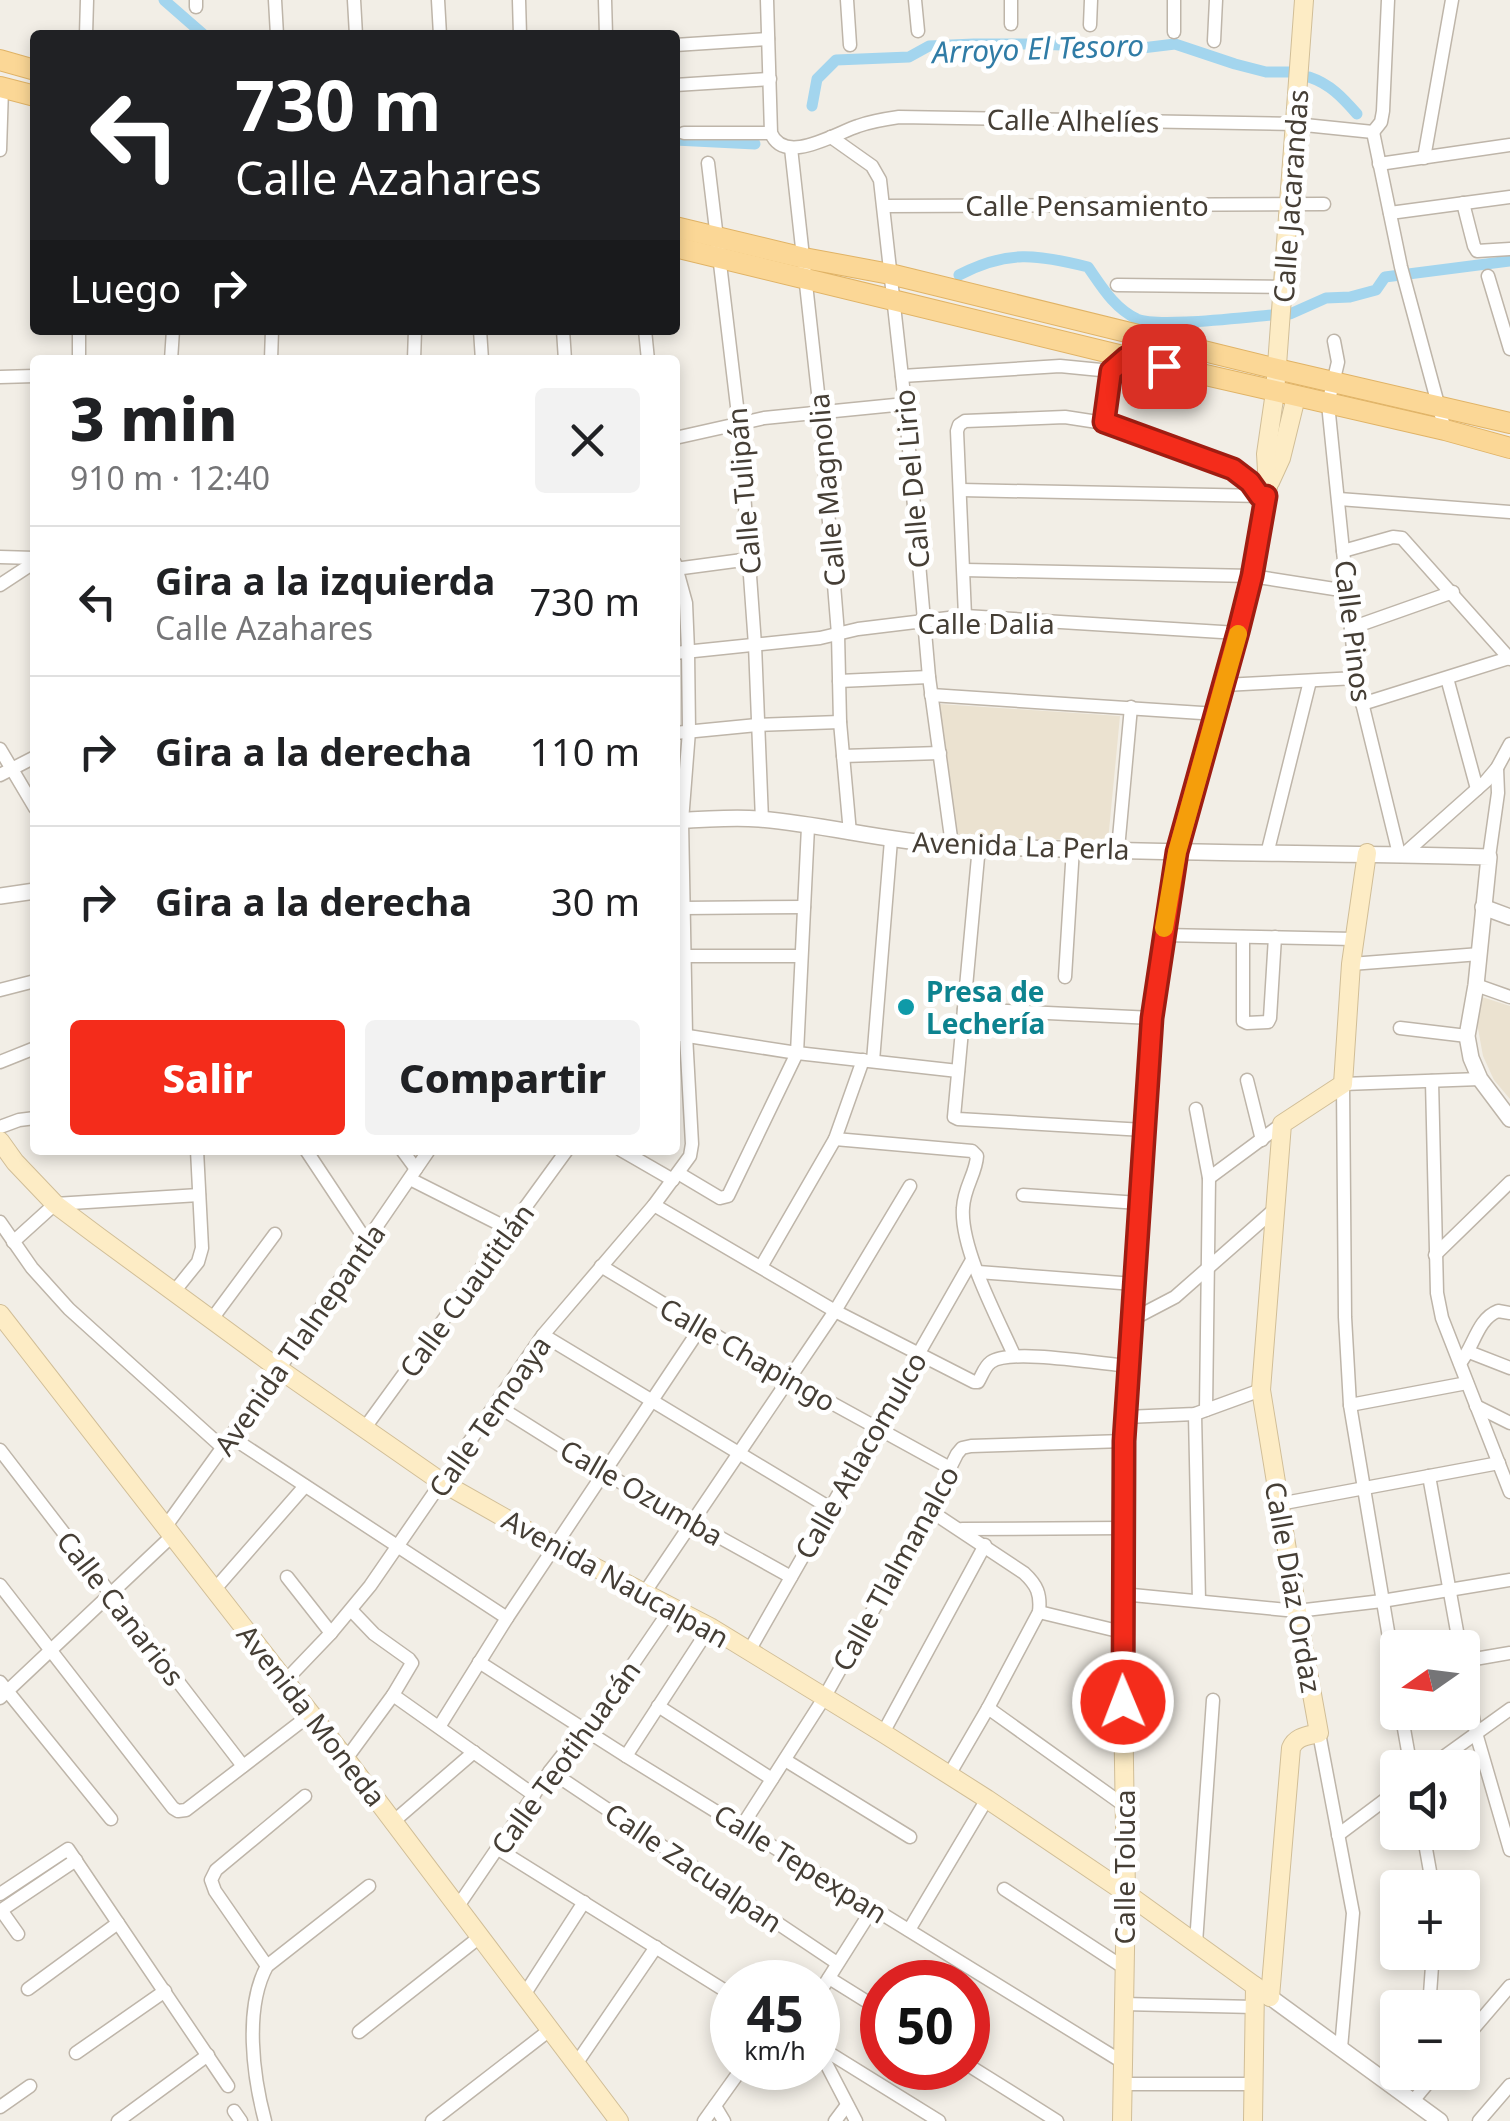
<!DOCTYPE html>
<html lang="es">
<meta charset="utf-8">
<style>
body{margin:0;font-family:"Noto Sans",sans-serif;background:#f2f2f2;color:#202124;height:100vh;display:flex;flex-direction:column;font-size:38px;white-space:nowrap}
*{box-sizing:border-box;margin:0}
p{font-size:32px;color:#757577}
.icon{flex:none;width:55px;height:55px;fill:none;stroke:currentColor;stroke-width:2;stroke-linecap:round;stroke-linejoin:round}
.map{position:relative;flex:1;overflow:hidden}
.details{position:absolute;left:30px;top:355px;width:650px;height:800px;display:flex;flex-direction:column;background:#fff;border-radius:10px;box-shadow:0 5px 15px #0003}
.details>*{flex:none}
.hud{position:absolute;left:30px;top:30px;width:650px;height:305px;border-radius:10px;box-shadow:0 5px 15px #0003;background:#202124;color:#fff;overflow:hidden}
.needle{width:65px;rotate:256deg}
.buttons{position:absolute;left:1380px;top:1630px;display:grid;gap:20px}
.buttons a{display:grid;place-items:center;width:100px;height:100px;border-radius:10px;background:#fff;box-shadow:0 5px 15px #0003;font-size:50px}
.speed{position:absolute;left:710px;top:1960px;display:flex;gap:20px;font-size:50px;font-weight:700;text-align:center}
.speed>*{display:grid;place-content:center;width:130px;height:130px;border-radius:50%;background:#fff;box-shadow:0 5px 15px #0003;line-height:1}
.speed small{font-size:25px;font-weight:400}
.speed .limit{border:15px solid #d22;background:#fff;color:#111}
.pin{position:absolute;display:grid;place-items:center;width:85px;height:85px;color:#fff;margin:-42px;border-radius:20px;box-shadow:0 5px 15px #0006}
.me{position:absolute;width:110px;margin:-55px;rotate:359deg;stroke-linejoin:round;filter:drop-shadow(0 0 8px #0008)}
.turn{display:flex;align-items:center;gap:35px;height:210px;padding:0 40px;font-size:45px}
.turn .icon{width:130px;height:130px;stroke-width:2.5}
.turn b{display:block;font-size:70px;line-height:85px}
.then{display:flex;align-items:center;height:95px;padding:0 40px;background:#0003;gap:20px;font-size:38px}
.round{display:grid;place-items:center;flex:none;width:105px;height:105px;border-radius:10px;background:#f2f2f2}
.overview{display:flex;align-items:center;justify-content:space-between;height:170px;padding:0 40px}
h1{font-size:60px;font-weight:800;line-height:75px}
.primary-button{display:flex;gap:20px;margin-top:auto;padding:20px 40px}
.primary-button a{flex:1;height:115px;border-radius:10px;background:#f42c1b;color:#fff;font-size:40px;font-weight:800;line-height:115px;text-align:center}
.primary-button a+a{background:#f2f2f2;color:#202124}
ul{padding:0;list-style:none}
li{display:flex;align-items:center;gap:30px;height:150px;padding:0 40px;border-top:2px solid #e0e0e0}
li div{flex:1}
li b{display:block;font-size:38px}
li em{font-style:normal}
.map>svg:first-child{display:block}
</style>
<div class="map">
<svg width="1510" height="2121" viewBox="0 0 1510 2121">
<rect width="100%" height="100%" fill="#f2eee6"/>
<g fill="#ebe2d0">
<polygon points="939,704 1120,716 1108,841 955,836"/>
<polygon points="1482,997 1510,1006 1510,1099 1494,1080 1483,1056 1477,1023"/>
</g>
<g fill="none" stroke-linecap="round" stroke-linejoin="round">
<g stroke="#a3d5ee" stroke-width="11">
<polyline points="164,0 204,35"/>
<path d="M1309 77C1330 84 1342 97 1357 114"/>
<polyline points="812,106 817,79 836,60 909,57 929,46 974,44 1035,44 1142,48 1175,44 1235,64 1266,72 1292,72"/>
<polyline points="675,140 755,144"/>
<path d="M959 275C1007 250 1037 254 1088 267 1102 287 1114 308 1137 319 1157 328 1245 317 1272 315"/>
<polyline points="1290,314 1326,298 1350,297 1376,290 1385,277 1510,261"/>
</g>
<defs>
<g id="minor">
<polyline points="196,0 196,7"/>
<polyline points="275,0 277,35"/>
<polyline points="354,0 356,35"/>
<polyline points="438,0 440,35"/>
<polyline points="519,0 520,35"/>
<polyline points="605,0 606,35"/>
<path d="M767 0 771 133C784 166 836 133 858 126 872 121 885 119 899 117L1295 124 1373 132"/>
<polyline points="847,0 850,45"/>
<polyline points="915,0 918,31"/>
<polyline points="1011,0 1011,24"/>
<polyline points="1090,25 1091,0"/>
<polyline points="1174,32 1174,0"/>
<polyline points="86,35 87,0"/>
<polyline points="1214,41 1216,0"/>
<polyline points="675,45 768,39"/>
<polyline points="675,85 770,79"/>
<polyline points="1373,132 1401,267 1445,430"/>
<polyline points="1373,132 1381,122 1383,111 1388,0"/>
<polyline points="684,133 771,133"/>
<polyline points="831,137 872,166 880,180 905,404 929,677 952,845"/>
<polyline points="791,148 820,411 838,634 840,722 850,833"/>
<polyline points="0,150 2,88"/>
<polyline points="1424,158 1452,0"/>
<polyline points="708,163 739,423 755,645 762,820"/>
<polyline points="1379,164 1510,145"/>
<polyline points="1463,203 1474,246 1477,251 1510,249"/>
<polyline points="885,206 1324,204"/>
<polyline points="1390,213 1510,197"/>
<polyline points="1488,276 1510,349"/>
<polyline points="1117,285 1284,287"/>
<polyline points="480,330 482,360"/>
<polyline points="563,330 565,360"/>
<polyline points="645,330 648,360"/>
<polyline points="1334,341 1338,362 1328,404 1356,678 1399,854"/>
<polyline points="79,360 79,330"/>
<polyline points="171,360 173,330"/>
<polyline points="271,360 272,330"/>
<polyline points="414,360 415,330"/>
<polyline points="902,376 1060,366 1111,371 1127,357"/>
<polyline points="0,377 35,376"/>
<polyline points="1104,423 1111,371"/>
<polyline points="675,438 764,418 905,404"/>
<polyline points="961,490 1263,496"/>
<polyline points="1339,499 1510,512"/>
<polyline points="1343,551 1393,537 1402,538 1510,659"/>
<polyline points="0,557 35,558"/>
<polyline points="675,569 750,559"/>
<polyline points="964,570 1252,576 1347,591"/>
<polyline points="0,585 35,562"/>
<polyline points="965,616 957,431 959,425 965,421 1065,417 1104,423 1233,469 1250,481 1260,496"/>
<polyline points="1351,628 1453,592"/>
<polyline points="675,653 820,638 858,629 965,616 1238,633"/>
<polyline points="1447,678 1477,789"/>
<polyline points="839,681 929,677"/>
<polyline points="1224,685 1356,678"/>
<polyline points="931,695 1217,714"/>
<polyline points="1362,704 1509,658"/>
<polyline points="675,733 757,725 840,722"/>
<polyline points="0,749 35,808"/>
<polyline points="843,756 940,753"/>
<polyline points="0,775 35,757"/>
<polyline points="979,846 954,1117 958,1119 1144,1130"/>
<polyline points="1118,849 1131,707"/>
<polyline points="1267,854 1310,681"/>
<polyline points="1404,854 1486,781 1497,768 1510,744"/>
<polyline points="1489,857 1498,793 1497,768"/>
<polyline points="683,908 804,907"/>
<polyline points="1163,935 1354,939"/>
<polyline points="1243,937 1243,1021 1247,1023 1268,1022 1270,1018 1275,937"/>
<polyline points="685,956 801,956"/>
<polyline points="1351,964 1480,954"/>
<polyline points="1065,977 1073,848"/>
<polyline points="1476,985 1510,997"/>
<polyline points="0,990 35,981"/>
<polyline points="964,1009 1153,1018"/>
<polyline points="1400,1028 1467,1036"/>
<polyline points="675,1034 797,1053 958,1071"/>
<polyline points="873,1061 891,840"/>
<polyline points="0,1062 35,1048"/>
<polyline points="1247,1080 1262,1140"/>
<polyline points="1432,1081 1437,1293 1442,1318 1510,1492"/>
<polyline points="1196,1109 1209,1178 1206,1410"/>
<polyline points="0,1127 19,1120 35,1118"/>
<path d="M835 1139 972 1151 977 1156C976 1174 964 1187 963 1208 960 1248 997 1317 1014 1355"/>
<polyline points="306,1150 367,1242"/>
<polyline points="402,1150 416,1169"/>
<polyline points="621,1150 673,1180"/>
<polyline points="678,1173 720,1198 728,1196 797,1053 808,827"/>
<polyline points="1209,1178 1282,1124"/>
<polyline points="410,1179 509,1229"/>
<polyline points="1023,1195 1139,1203"/>
<path d="M654 1205 835 1311 974 1382H978C982 1376 984 1367 991 1362 1010 1348 1102 1364 1129 1366"/>
<polyline points="0,1222 32,1268 69,1309 223,1448"/>
<polyline points="13,1242 55,1204 199,1195"/>
<polyline points="1435,1255 1510,1182"/>
<polyline points="601,1266 788,1379 950,1468"/>
<polyline points="761,1267 835,1139 863,1060"/>
<polyline points="978,1272 1134,1284"/>
<polyline points="173,1293 198,1262 202,1248 197,1150"/>
<polyline points="212,1319 275,1234"/>
<polyline points="1133,1319 1175,1297 1275,1209"/>
<polyline points="543,1335 830,1508"/>
<polyline points="1469,1352 1510,1368"/>
<path d="M1460 1363C1474 1347 1477 1319 1498 1311L1510 1313"/>
<polyline points="496,1405 604,1473 791,1577"/>
<polyline points="1350,1405 1467,1383"/>
<polyline points="1476,1406 1510,1423"/>
<polyline points="1195,1414 1199,1601"/>
<polyline points="1126,1417 1195,1414 1261,1390"/>
<polyline points="364,1429 567,1150"/>
<polyline points="231,1437 507,1618"/>
<polyline points="0,1450 243,1766"/>
<polyline points="1429,1476 1460,1648"/>
<polyline points="1279,1504 1499,1463"/>
<path d="M929 1510 1024 1573C1037 1585 1041 1594 1039 1612L988 1708 949 1775"/>
<polyline points="166,1526 279,1369 429,1150"/>
<polyline points="962,1529 1123,1528"/>
<polyline points="287,1577 331,1633"/>
<polyline points="0,1585 173,1808 178,1811 186,1810 311,1714"/>
<polyline points="215,1589 305,1486"/>
<polyline points="645,1592 835,1311 910,1186"/>
<polyline points="1122,1594 1297,1611 1382,1601 1510,1580"/>
<polyline points="1039,1612 1122,1632"/>
<polyline points="749,1651 972,1260"/>
<polyline points="1462,1660 1476,1733 1510,1850"/>
<polyline points="1463,1661 1510,1653"/>
<polyline points="479,1662 626,1756 1124,2063"/>
<polyline points="286,1680 331,1633 370,1586 543,1335 654,1205 690,1156 692,1144 686,1035 682,821 689,731 688,651 686,603 675,563"/>
<polyline points="0,1682 111,1819"/>
<polyline points="1398,1691 1350,1405 1345,1317 1343,1084 1480,1079"/>
<polyline points="393,1695 534,1795"/>
<polyline points="0,1698 173,1535"/>
<polyline points="658,1706 772,1779"/>
<polyline points="988,1708 1125,1806"/>
<polyline points="1401,1712 1411,1768"/>
<polyline points="439,1727 507,1618 701,1327"/>
<polyline points="883,1733 985,1545"/>
<polyline points="1319,1733 1353,1913 1341,2048"/>
<polyline points="626,1756 710,1627"/>
<polyline points="346,1759 393,1695 412,1663 409,1659 374,1634 351,1610"/>
<polyline points="785,1760 910,1837"/>
<polyline points="1428,1768 1510,1709"/>
<polyline points="550,1771 837,1963"/>
<polyline points="394,1821 474,1752"/>
<polyline points="742,1826 824,1698 929,1510 957,1454 962,1448 971,1446 1124,1441"/>
<polyline points="1423,1832 1433,1888"/>
<polyline points="1338,1835 1398,1790"/>
<polyline points="498,1849 732,1995"/>
<polyline points="1004,1889 1123,1967"/>
<polyline points="0,1894 68,1849 228,2086"/>
<polyline points="458,1906 550,1771 576,1738 592,1724 672,1607"/>
<polyline points="1,1910 18,1934"/>
<polyline points="0,1911 76,1860"/>
<polyline points="909,1930 987,1799"/>
<polyline points="1196,1943 1213,1700"/>
<polyline points="267,1966 215,1891 211,1880 216,1870 305,1796"/>
<polyline points="829,1978 882,2011"/>
<polyline points="28,1989 118,1923"/>
<polyline points="524,1995 584,1902"/>
<polyline points="818,1995 873,1908"/>
<polyline points="1123,2004 1255,2007"/>
<polyline points="1429,2008 1433,1952"/>
<polyline points="359,2032 481,1936"/>
<polyline points="1462,2042 1510,1986"/>
<polyline points="818,2046 939,2121"/>
<polyline points="818,2048 856,2121"/>
<polyline points="76,2053 165,1991"/>
<polyline points="576,2064 656,1947"/>
<polyline points="968,2065 1057,2121"/>
<polyline points="1122,2084 1254,2084"/>
<polyline points="1413,2101 1437,2072"/>
<polyline points="715,2106 724,2121"/>
<polyline points="0,2107 30,2086"/>
<polyline points="234,2111 241,2121"/>
<polyline points="118,2121 208,2055"/>
<path d="M265 2121C253 2076 244 2008 267 1966L369 1886"/>
<polyline points="432,2121 551,2029"/>
<polyline points="704,2121 742,2068"/>
<polyline points="835,2121 847,2105"/>
<polyline points="1479,2121 1510,2085"/>
</g>
<g id="tertiary">
<path d="M675 821C703 819 731 817 759 819 822 824 884 841 948 845 1128 854 1309 852 1489 857L1476 985 1467 1036 1471 1058 1480 1079 1510 1119"/>
<polyline points="0,896 35,891"/>
<polyline points="1483,907 1510,917"/>
<polyline points="1270,1997 1440,2121"/>
</g>
<g id="secondary">
<polyline points="1270,482 1281,458 1296,397"/>
<polyline points="0,1141 15,1162 55,1204 99,1237 279,1369 443,1483 556,1547 710,1627 883,1733 987,1799 1126,1893 1270,1997"/>
<polyline points="0,1314 346,1759 619,2121"/>
<path d="M1270 1997 1291 1748C1296 1736 1308 1736 1319 1733L1297 1611 1261 1390 1282 1124 1343 1084 1351 964 1367 853"/>
<polyline points="1122,2121 1126,1893 1122,1632 1124,1441 1153,1018 1177,852 1217,714 1252,576 1268,487 1266,454 1275,392 1304,0"/>
<polyline points="1253,2121 1255,1986"/>
</g>
<g id="primary">
<polyline points="0,60 35,70"/>
<polyline points="0,87 35,96"/>
<polyline points="675,227 804,258 890,274 1277,369 1510,423"/>
<polyline points="675,247 1127,357 1445,430 1510,448"/>
</g>
</defs>
<use href="#minor" stroke="#beb5a9" stroke-width="15"/>
<use href="#tertiary" stroke="#beb5a9" stroke-width="18"/>
<use href="#secondary" stroke="#d1be97" stroke-width="20"/>
<use href="#primary" stroke="#e0b366" stroke-width="22"/>
<use href="#minor" stroke="#fff" stroke-width="12"/>
<use href="#tertiary" stroke="#fff" stroke-width="15"/>
<use href="#secondary" stroke="#fdecc5" stroke-width="18"/>
<use href="#primary" stroke="#fbd796" stroke-width="20"/>
</g>
<g fill="none" stroke-linecap="round" stroke-linejoin="round">
<defs>
<polyline id="route" points="1123,1702 1124,1441 1152,1018 1177,852 1238,632 1252,576 1266,496 1260,496 1250,482 1233,469 1104,422 1111,371 1127,357 1164,366"/>
</defs>
<use href="#route" stroke="#9f1d12" stroke-width="25"/>
<use href="#route" stroke="#f42c1b" stroke-width="18"/>
<polyline stroke="#f59e0b" stroke-width="18" points="1164,928 1177,852 1238,634"/>
</g>
<circle fill="#0f9aa8" stroke="#fff" stroke-width="4" cx="906" cy="1007" r="10"/>
<g text-anchor="middle" dominant-baseline="central" stroke-width="10" stroke-linejoin="round" paint-order="stroke">
<g font-size="28" fill="#453e35" stroke="#fff">
<text transform="translate(1073 120) rotate(1)">Calle Alhelíes</text>
<text transform="translate(1290 196) rotate(-86)">Calle Jacarandas</text>
<text x="1087" y="205">Calle Pensamiento</text>
<text transform="translate(911 479) rotate(-95)">Calle Del Lirio</text>
<text transform="translate(826 490) rotate(-95)">Calle Magnolia</text>
<text transform="translate(743 491) rotate(-95)">Calle Tulipán</text>
<text x="986" y="623">Calle Dalia</text>
<text transform="translate(1354 631) rotate(83)">Calle Pinos</text>
<text transform="translate(1021 845) rotate(2)">Avenida La Perla</text>
<text transform="translate(466 1290) rotate(-54)">Calle Cuautitlán</text>
<text transform="translate(299 1339) rotate(-55)">Avenida Tlalnepantla</text>
<text transform="translate(748 1354) rotate(30)">Calle Chapingo</text>
<text transform="translate(489 1416) rotate(-55)">Calle Temoaya</text>
<text transform="translate(860 1455) rotate(-60)">Calle Atlacomulco</text>
<text transform="translate(642 1492) rotate(30)">Calle Ozumba</text>
<text transform="translate(895 1568) rotate(-61)">Calle Tlalmanalco</text>
<text transform="translate(616 1578) rotate(29)">Avenida Naucalpan</text>
<text transform="translate(1294 1587) rotate(80)">Calle Díaz Ordaz</text>
<text transform="translate(121 1608) rotate(52)">Calle Canarios</text>
<text transform="translate(312 1715) rotate(52)">Avenida Moneda</text>
<text transform="translate(565 1757) rotate(-54)">Calle Teotihuacán</text>
<text transform="translate(801 1863) rotate(32)">Calle Tepexpan</text>
<text transform="translate(694 1867) rotate(34)">Calle Zacualpan</text>
<text transform="translate(1124 1867) rotate(-90)">Calle Toluca</text>
</g>
<g font-size="28" font-weight="bold" fill="#0d838f" stroke="#fff" text-anchor="start">
<text x="926" y="991">Presa de<tspan x="926" dy="32">Lechería</tspan></text>
</g>
<g font-size="30" font-style="italic" fill="#307ca6" stroke="#fff">
<text transform="translate(1038 48) rotate(-2)">Arroyo El Tesoro</text>
</g>
</g>
</svg>
<div class="buttons">
<a><svg class="needle" viewBox="-14 -14 28 28"><path d="M0-13l5 13h-10z" fill="#e53935"/><path d="M0 13l5-13h-10z" fill="#757577"/></svg></a>
<a><svg class="icon" aria-label="sound" viewBox="0 0 24 24"><path d="M4 9h4l5-4v14l-5-4H4zM17 9q2 3 0 6"/></svg></a>
<a>+</a>
<a>−</a>
</div>
<div class="speed"><div>45<small>km/h</small></div><div class="limit">50</div></div>
<div class="pin" style="left:1164px;top:366px;background:#d93025"><svg class="icon" aria-label="arrive" viewBox="0 0 24 24"><path d="M6 21V4h12l-3 4 3 4H6"/></svg></div>
<svg class="me" style="left:1123px;top:1702px" viewBox="-20 -20 40 40"><circle r="17" fill="#f42c1b" stroke="#fff" stroke-width="3"/><path d="M0-11L8 9 0 5-8 9z" fill="#fff"/></svg>
<div class="hud">
<div class="turn"><svg class="icon" aria-label="left" viewBox="0 0 24 24"><path d="M17 20v-9H6M10 6l-5 5 5 5"/></svg><div><b>730 m</b>Calle Azahares</div></div>
<div class="then">Luego<svg class="icon" aria-label="right" viewBox="0 0 24 24"><path d="M7 20v-9h11M14 6l5 5-5 5"/></svg></div>
</div>
<section class="details">
<div class="overview"><div><h1>3 min</h1><p>910 m · 12:40</p></div><a class="round"><svg class="icon" aria-label="close" viewBox="0 0 24 24"><path d="M6 6l12 12M18 6L6 18"/></svg></a></div>
<ul>
<li><svg class="icon" aria-label="left" viewBox="0 0 24 24"><path d="M17 20v-9H6M10 6l-5 5 5 5"/></svg><div><b>Gira a la izquierda</b><p>Calle Azahares</p></div><em>730 m</em></li>
<li><svg class="icon" aria-label="right" viewBox="0 0 24 24"><path d="M7 20v-9h11M14 6l5 5-5 5"/></svg><div><b>Gira a la derecha</b></div><em>110 m</em></li>
<li><svg class="icon" aria-label="right" viewBox="0 0 24 24"><path d="M7 20v-9h11M14 6l5 5-5 5"/></svg><div><b>Gira a la derecha</b></div><em>30 m</em></li>
</ul>
<div class="primary-button"><a>Salir</a><a>Compartir</a></div>
</section>
</div>
